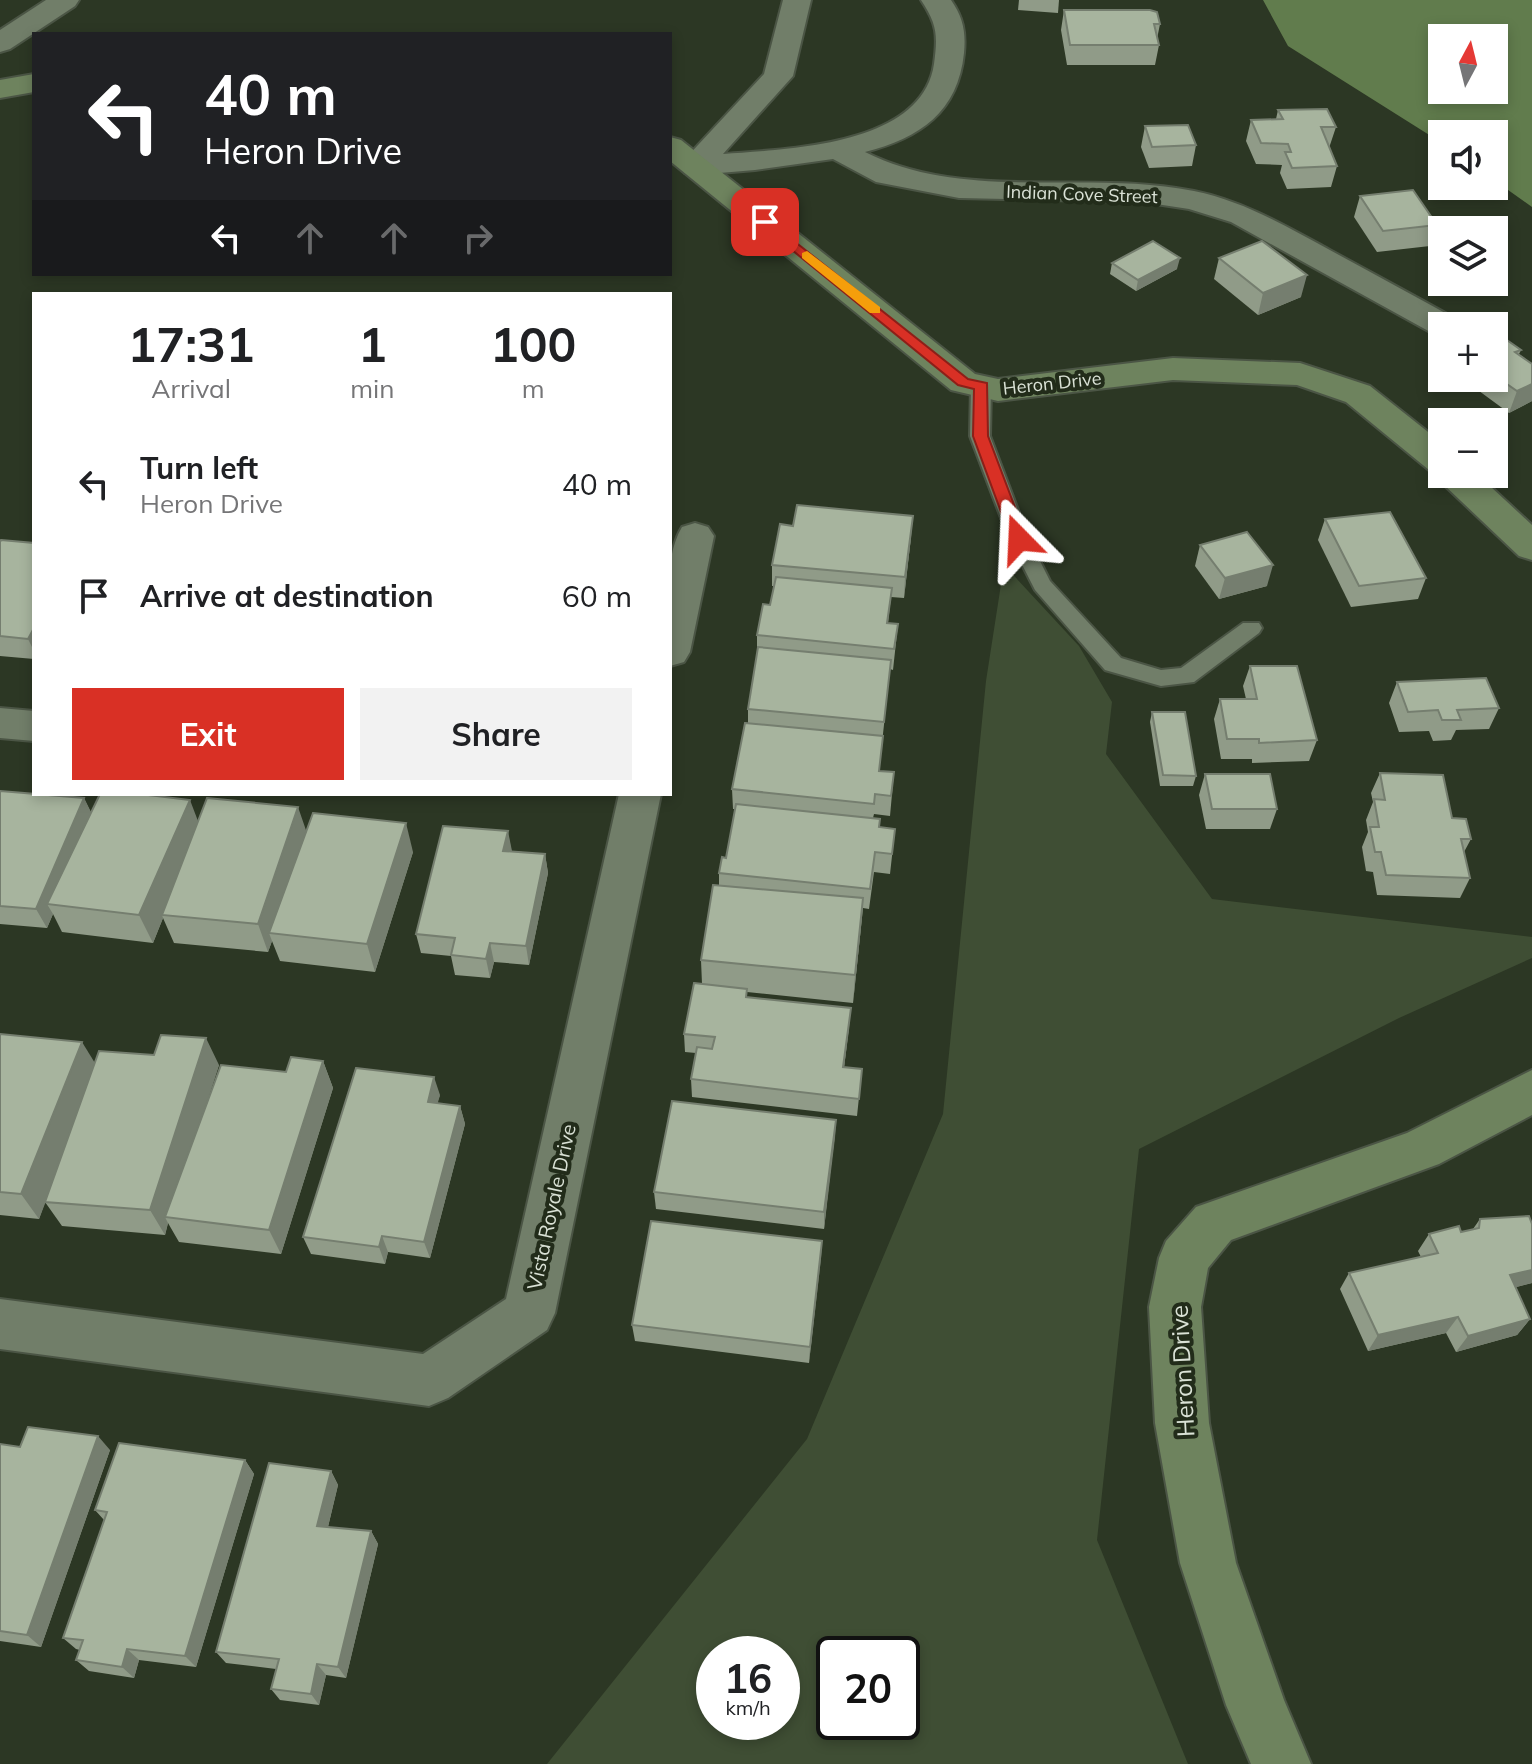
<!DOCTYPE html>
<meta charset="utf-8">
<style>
body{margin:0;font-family:Mulish,sans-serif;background:#f2f2f2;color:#202124;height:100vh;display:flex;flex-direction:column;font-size:30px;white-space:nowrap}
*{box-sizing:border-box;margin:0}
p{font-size:26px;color:#757577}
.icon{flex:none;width:44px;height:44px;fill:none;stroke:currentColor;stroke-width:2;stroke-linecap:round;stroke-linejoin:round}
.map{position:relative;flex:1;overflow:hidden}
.sheet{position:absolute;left:32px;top:292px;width:640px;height:504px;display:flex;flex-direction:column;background:#fff;border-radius:0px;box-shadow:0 4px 12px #0003}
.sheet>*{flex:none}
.hud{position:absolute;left:32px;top:32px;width:640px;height:244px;border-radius:0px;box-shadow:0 4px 12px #0003;background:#202124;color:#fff;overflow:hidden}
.needle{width:52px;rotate:7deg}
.fabs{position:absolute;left:1428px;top:24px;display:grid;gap:16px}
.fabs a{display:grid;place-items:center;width:80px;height:80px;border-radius:0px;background:#fff;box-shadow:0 4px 12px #0003;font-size:40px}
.speed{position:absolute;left:696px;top:1636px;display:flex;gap:16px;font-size:40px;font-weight:700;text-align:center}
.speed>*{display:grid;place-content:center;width:104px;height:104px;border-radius:50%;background:#fff;box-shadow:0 4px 12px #0003;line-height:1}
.speed small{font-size:20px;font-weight:400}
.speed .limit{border:4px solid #111;border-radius:12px;background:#fff;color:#111}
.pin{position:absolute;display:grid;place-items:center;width:68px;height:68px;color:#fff;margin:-34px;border-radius:16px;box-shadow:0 4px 12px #0006}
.me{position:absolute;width:88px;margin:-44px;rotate:339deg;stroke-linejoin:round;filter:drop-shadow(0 0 6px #0008)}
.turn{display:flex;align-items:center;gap:28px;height:168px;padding:0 40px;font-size:36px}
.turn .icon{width:104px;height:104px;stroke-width:2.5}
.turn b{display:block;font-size:56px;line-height:68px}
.lanes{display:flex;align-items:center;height:76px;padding:0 40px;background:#0003;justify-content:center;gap:40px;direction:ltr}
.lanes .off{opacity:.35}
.eta{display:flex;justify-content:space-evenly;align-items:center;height:136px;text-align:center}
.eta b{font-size:48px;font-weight:700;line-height:56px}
.primary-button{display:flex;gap:16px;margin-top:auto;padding:16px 40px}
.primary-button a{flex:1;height:92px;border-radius:0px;background:#d93025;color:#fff;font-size:32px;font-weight:700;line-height:92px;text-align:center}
.primary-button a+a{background:#f2f2f2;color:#202124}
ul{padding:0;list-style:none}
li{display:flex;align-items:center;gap:24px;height:112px;padding:0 40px}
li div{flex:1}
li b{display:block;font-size:30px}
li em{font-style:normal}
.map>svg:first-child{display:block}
</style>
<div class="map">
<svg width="1532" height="1764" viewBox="0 0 1532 1764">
<rect width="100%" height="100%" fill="#2c3724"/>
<path fill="#3f4e34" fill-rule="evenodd" d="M1004 565 1079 646 1112 702 1106 754 1212 899 1532 937V958L1399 1018 1139 1149 1097 1540 1188 1764H547L807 1439 943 1114 986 681ZM782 1654V1722H714V1654ZM902 1654V1722H834V1654Z"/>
<path fill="#617c4d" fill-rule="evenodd" d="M1263 0H1532V207L1494 180V134H1442V143L1288 46ZM1442 38H1494V90H1442Z"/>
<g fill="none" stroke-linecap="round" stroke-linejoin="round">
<defs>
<polygon id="lane" points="981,380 991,386 990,436 1029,539 1050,581 1121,658 1161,670 1181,668 1243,623 1259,623 1262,628 1259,633 1194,682 1161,686 1105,670 1035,590 1009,539 970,436 971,386"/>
<g id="street">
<polygon points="46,0 79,0 75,6 10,49 0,52 0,30"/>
<path d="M783 0H811L793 76 723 154C788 149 922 146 934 64 938 35 937 24 921 0H951C963 17 966 32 964 53 958 112 920 138 865 152 967 203 1086 169 1194 191 1243 201 1284 225 1328 249 1370 272 1413 295 1456 319L1461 326H1442V336L1432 333 1231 222 1189 209 1143 202 959 198 876 182 833 159 755 170 696 175 685 173 681 166 685 159 764 74Z"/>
<path d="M695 523 708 527 714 536 690 652 684 662 670 666C670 627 661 561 682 527Z"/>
<polygon points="0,708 34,711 34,741 0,738"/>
<polygon points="619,794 661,794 555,1313 547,1330 448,1398 429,1406 0,1349 0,1299 423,1354 506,1299"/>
</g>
<g id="secondary">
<polygon points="34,74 34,92 0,98 0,80"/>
<polygon points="670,137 681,140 975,374 998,379 1173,358 1300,363 1370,386 1442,443 1442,474 1477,474 1532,525 1532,560 1519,556 1442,483 1438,473 1429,470 1346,402 1297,385 1173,380 998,401 951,390 670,161"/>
<polygon points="1532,1070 1532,1115 1439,1164 1231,1240 1208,1268 1201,1307 1209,1423 1236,1563 1284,1700 1311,1764 1251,1764 1226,1705 1180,1563 1155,1423 1149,1307 1159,1258 1166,1241 1196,1207 1407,1133"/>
</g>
</defs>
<use href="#lane" stroke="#4b5545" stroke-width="4"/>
<use href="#street" stroke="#4b5545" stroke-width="4"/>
<use href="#secondary" stroke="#4b5545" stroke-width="4"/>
<use href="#lane" fill="#717e69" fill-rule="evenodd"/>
<use href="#street" fill="#717e69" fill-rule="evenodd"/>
<use href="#secondary" fill="#6e835e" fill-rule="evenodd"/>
</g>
<g fill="#909b88">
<polygon points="1019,0 1059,0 1058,13 1018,10"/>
<polygon points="1064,10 1160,24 1157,39 1159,45 1155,65 1067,65 1061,30"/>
<polygon points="1278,110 1336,127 1329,148 1337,166 1331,187 1287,189 1280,173 1282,165 1256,164 1246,141 1251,120 1276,119"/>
<polygon points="1145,126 1196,145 1192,166 1149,168 1141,147"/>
<polygon points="1360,196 1437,225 1430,246 1377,252 1354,217"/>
<polygon points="1219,258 1301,297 1258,315 1214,279"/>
<polygon points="1112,263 1177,269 1136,291 1110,274"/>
<polygon points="1494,331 1521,350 1519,354 1532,364 1532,401 1509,413 1475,388 1470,390 1453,378 1494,378"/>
<polygon points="1325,519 1426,578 1418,599 1351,607 1318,540"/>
<polygon points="911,537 904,598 891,597 888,623 898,624 893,670 890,669 879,771 894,772 890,816 874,814 873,818 879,827 895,829 890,874 874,872 869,909 863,908 853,1003 747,992 747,997 849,1027 844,1067 862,1069 857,1116 692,1097 691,1079 696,1053 685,1052 684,1034 702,984 701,960 719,885 719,873 726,858 735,809 733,809 732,789 748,723 748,709 757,656 757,635 770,605 774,586 772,586 772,565"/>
<polygon points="0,542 34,543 34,659 0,656"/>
<polygon points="1200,545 1267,586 1219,599 1195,566"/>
<polygon points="1250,666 1317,740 1309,761 1252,763 1252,759 1221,759 1214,719 1220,699 1246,699 1243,686"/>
<polygon points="1397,682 1499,708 1489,729 1456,730 1451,740 1433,741 1429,731 1399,732 1389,703"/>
<polygon points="1152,712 1196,776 1193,786 1160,786 1150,722"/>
<polygon points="1380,773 1452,818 1471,839 1464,852 1470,878 1460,898 1377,895 1373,872 1366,871 1362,847 1368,832 1366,820 1373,802 1371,793"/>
<polygon points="1205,774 1277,809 1270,829 1206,829 1199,795"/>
<polygon points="0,791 84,798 91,813 198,821 306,831 413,852 375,972 280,961 272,941 268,952 174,943 163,918 153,943 62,932 53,914 47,928 0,924"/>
<polygon points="512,851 545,854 548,873 529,965 494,962 490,978 455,975 451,956 421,953 416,934"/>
<polygon points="0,1034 95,1063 219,1065 204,1110 286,1072 323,1061 333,1088 281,1254 179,1242 168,1223 165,1235 62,1226 45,1202 39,1219 0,1215"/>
<polygon points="440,1095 437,1103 460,1106 465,1124 430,1258 388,1252 385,1264 311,1254 303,1237"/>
<polygon points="836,1120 824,1229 656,1209 654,1192"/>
<polygon points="1480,1219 1532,1283 1516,1287 1530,1319 1517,1335 1456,1352 1446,1333 1368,1351 1340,1289 1349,1273 1421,1257 1418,1251 1429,1234 1461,1232 1473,1229"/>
<polygon points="822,1241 809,1363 635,1341 632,1325"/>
<polygon points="0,1444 20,1447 110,1450 41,1647 0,1641"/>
<polygon points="245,1460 254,1474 196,1667 139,1660 134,1678 89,1671 76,1660 80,1650 76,1649 63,1638 104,1520 95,1510"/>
<polygon points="331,1471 338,1485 328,1527 371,1531 378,1544 346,1678 326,1675 319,1705 280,1700 271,1689 276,1669 226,1663 216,1652"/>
</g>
<g fill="#757e6f">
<polygon points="1180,258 1177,269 1136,291 1138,280"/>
<polygon points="1307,275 1301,297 1258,315 1263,293"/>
<polygon points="1474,378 1478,378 1475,388 1470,390"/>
<polygon points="1532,384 1532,401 1509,413 1517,391"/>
<polygon points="913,516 911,537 904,598 905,577"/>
<polygon points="1273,565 1267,586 1219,599 1225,578"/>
<polygon points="34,628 34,651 28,639"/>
<polygon points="84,798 94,818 47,904 53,914 47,928 36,909"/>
<polygon points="190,800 201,829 162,915 163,918 153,943 139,915"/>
<polygon points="298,807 308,836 269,933 272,941 268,952 258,924"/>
<polygon points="406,823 413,852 375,972 367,944"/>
<polygon points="508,831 512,851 507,871 503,851"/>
<polygon points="545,854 548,873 529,965 526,946"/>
<polygon points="863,898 861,927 853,1003 855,975"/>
<polygon points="490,943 494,962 490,978 486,959"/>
<polygon points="851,1008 849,1027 842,1085 843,1067"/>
<polygon points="206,1038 219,1065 170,1218 165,1217 168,1223 165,1235 150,1210"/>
<polygon points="82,1042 98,1068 39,1219 21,1194"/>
<polygon points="323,1061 333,1088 281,1254 269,1230"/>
<polygon points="434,1077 440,1095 433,1120 428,1102"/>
<polygon points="460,1106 465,1124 430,1258 424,1242"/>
<polygon points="836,1120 835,1138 824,1229 824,1212"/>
<polygon points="382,1236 388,1252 385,1264 379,1247"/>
<polygon points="822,1241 821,1258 809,1363 810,1347"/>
<polygon points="1532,1270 1532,1283 1498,1292 1510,1275"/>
<polygon points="1458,1317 1446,1333 1368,1351 1378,1335"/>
<polygon points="1530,1319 1517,1335 1456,1352 1468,1336"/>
<polygon points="98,1436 110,1450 41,1647 27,1635"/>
<polygon points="245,1460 254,1474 196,1667 185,1656"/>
<polygon points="331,1471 338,1485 325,1539 317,1526"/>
<polygon points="371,1531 378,1544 346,1678 338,1667"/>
<polygon points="127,1649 139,1660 134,1678 122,1667"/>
<polygon points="317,1664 326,1675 319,1705 311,1694"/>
</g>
<g fill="#a7b49e" stroke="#757e6f" stroke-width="2">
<polygon points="1064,10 1150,10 1157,12 1160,24 1154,24 1159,45 1070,45"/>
<polygon points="1327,109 1336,127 1321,127 1337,166 1292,168 1285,152 1291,152 1288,144 1261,143 1251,120 1283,119 1278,110"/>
<polygon points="1188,125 1196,145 1152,147 1145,126"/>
<polygon points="1413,190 1437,225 1383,231 1360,196"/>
<polygon points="1153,241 1180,258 1138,280 1112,263"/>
<polygon points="1262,241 1307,275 1263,293 1219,258"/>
<polygon points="1494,331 1521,350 1515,352 1532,364 1532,384 1517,391 1494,375"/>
<polygon points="797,505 913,516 905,577 772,565 780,524 793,526"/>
<polygon points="1390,512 1426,578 1359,586 1325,519"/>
<polygon points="1247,532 1273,565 1225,578 1200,545"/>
<polygon points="1,540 34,543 34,628 28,639 0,636 0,542"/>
<polygon points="776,577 892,588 887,623 898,624 894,649 757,635 763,604 770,605"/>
<polygon points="758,647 891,660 884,722 748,709"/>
<polygon points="1250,666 1297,666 1317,740 1259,743 1259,739 1227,739 1220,699 1257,699"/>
<polygon points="1486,678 1499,708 1457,710 1461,720 1442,720 1438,710 1408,712 1397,682"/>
<polygon points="1152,712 1185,712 1196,776 1163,775"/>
<polygon points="745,723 883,736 879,771 894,772 891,796 875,794 874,804 732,789"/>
<polygon points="1380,773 1443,775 1452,818 1466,819 1471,839 1461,839 1470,878 1386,875 1381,852 1375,852 1370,827 1379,827 1374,799 1385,800"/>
<polygon points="1205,774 1270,774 1277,809 1212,809"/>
<polygon points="0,791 84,798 36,909 0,906"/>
<polygon points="100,794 140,794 190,800 139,915 47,904"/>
<polygon points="207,798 298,807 258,924 162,915"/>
<polygon points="736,804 880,819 879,827 895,829 892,854 875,852 870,889 719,873 722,857 726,858"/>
<polygon points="313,813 406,823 367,944 269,933"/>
<polygon points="443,826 508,831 503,851 545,854 526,946 490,943 486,959 451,955 455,938 416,934"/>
<polygon points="713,885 863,898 855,975 701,960"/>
<polygon points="694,983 747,989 746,997 851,1008 843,1067 862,1069 859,1099 691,1079 697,1047 712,1049 715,1037 684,1034"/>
<polygon points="0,1034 82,1042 21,1194 0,1192"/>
<polygon points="161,1035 206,1038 150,1210 45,1202 99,1051 154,1055"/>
<polygon points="291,1057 323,1061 269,1230 165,1217 221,1065 286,1072"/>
<polygon points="356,1068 434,1077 428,1102 460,1106 424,1242 382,1236 379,1247 303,1237"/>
<polygon points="672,1101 836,1120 824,1212 654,1192"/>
<polygon points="1529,1216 1532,1224 1532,1270 1510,1275 1530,1319 1468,1336 1458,1317 1378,1335 1349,1273 1438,1253 1429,1234 1459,1226 1461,1232 1479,1228 1480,1219"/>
<polygon points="651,1221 822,1241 810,1347 632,1325"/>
<polygon points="28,1427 98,1436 27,1635 0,1631 0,1444 20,1447"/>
<polygon points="119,1443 245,1460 185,1656 127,1649 122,1667 76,1660 83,1640 63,1638 107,1512 95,1510"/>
<polygon points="269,1463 331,1471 317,1526 371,1531 338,1667 317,1664 311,1694 271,1689 279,1659 216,1652"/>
</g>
<polygon fill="#d93025" stroke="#8d1f18" stroke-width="2" points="765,218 968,379 987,383 988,436 1027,539 1025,543 1019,544 1011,539 973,436 974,389 958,385 760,224 758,222"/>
<polygon fill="#f59e0b" points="807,251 880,307 880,313 870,313 802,258 802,253"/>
<g text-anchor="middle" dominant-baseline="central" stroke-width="8" stroke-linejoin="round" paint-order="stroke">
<g font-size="18" fill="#dae2d6" stroke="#222c1a">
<text transform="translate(1082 194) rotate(2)">Indian Cove Street</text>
<text transform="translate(1052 383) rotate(-6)">Heron Drive</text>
</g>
<g font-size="20" fill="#dae2d6" stroke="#222c1a">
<text transform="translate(551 1207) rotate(-78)">Vista Royale Drive</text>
</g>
<g font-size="24" fill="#dae2d6" stroke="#222c1a">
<text transform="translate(1182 1371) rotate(-93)">Heron Drive</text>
</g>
</g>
</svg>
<div class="fabs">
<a><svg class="needle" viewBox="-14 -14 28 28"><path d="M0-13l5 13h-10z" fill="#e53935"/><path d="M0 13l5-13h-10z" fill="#757577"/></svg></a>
<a><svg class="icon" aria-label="sound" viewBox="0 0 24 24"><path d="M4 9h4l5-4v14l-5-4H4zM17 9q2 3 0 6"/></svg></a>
<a><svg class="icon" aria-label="layers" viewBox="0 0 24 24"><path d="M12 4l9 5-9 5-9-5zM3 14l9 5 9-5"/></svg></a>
<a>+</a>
<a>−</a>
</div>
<div class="speed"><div>16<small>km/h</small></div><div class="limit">20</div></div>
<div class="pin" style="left:765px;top:222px;background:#d93025"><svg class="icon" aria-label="arrive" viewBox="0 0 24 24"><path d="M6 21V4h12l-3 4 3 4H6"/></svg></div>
<svg class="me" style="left:1019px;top:539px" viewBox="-20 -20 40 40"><path d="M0-17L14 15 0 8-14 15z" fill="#d93025" stroke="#fff" stroke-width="4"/></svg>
<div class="hud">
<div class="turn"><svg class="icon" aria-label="left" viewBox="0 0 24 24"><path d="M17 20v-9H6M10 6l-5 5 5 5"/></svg><div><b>40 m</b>Heron Drive</div></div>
<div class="lanes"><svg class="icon" aria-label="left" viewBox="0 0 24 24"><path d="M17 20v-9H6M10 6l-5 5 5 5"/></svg><svg class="icon off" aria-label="ahead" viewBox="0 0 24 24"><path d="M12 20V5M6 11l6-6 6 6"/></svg><svg class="icon off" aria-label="ahead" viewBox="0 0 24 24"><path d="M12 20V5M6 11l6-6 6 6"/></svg><svg class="icon off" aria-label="right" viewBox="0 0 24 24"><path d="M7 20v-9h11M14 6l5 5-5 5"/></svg></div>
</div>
<section class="sheet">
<div class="eta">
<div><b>17:31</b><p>Arrival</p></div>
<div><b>1</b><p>min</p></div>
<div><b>100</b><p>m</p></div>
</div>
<ul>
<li><svg class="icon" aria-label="left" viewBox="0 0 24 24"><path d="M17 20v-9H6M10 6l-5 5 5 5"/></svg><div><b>Turn left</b><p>Heron Drive</p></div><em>40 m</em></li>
<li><svg class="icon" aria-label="arrive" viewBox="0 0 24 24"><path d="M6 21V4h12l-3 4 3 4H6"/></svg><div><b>Arrive at destination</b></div><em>60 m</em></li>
</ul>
<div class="primary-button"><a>Exit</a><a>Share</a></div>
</section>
</div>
